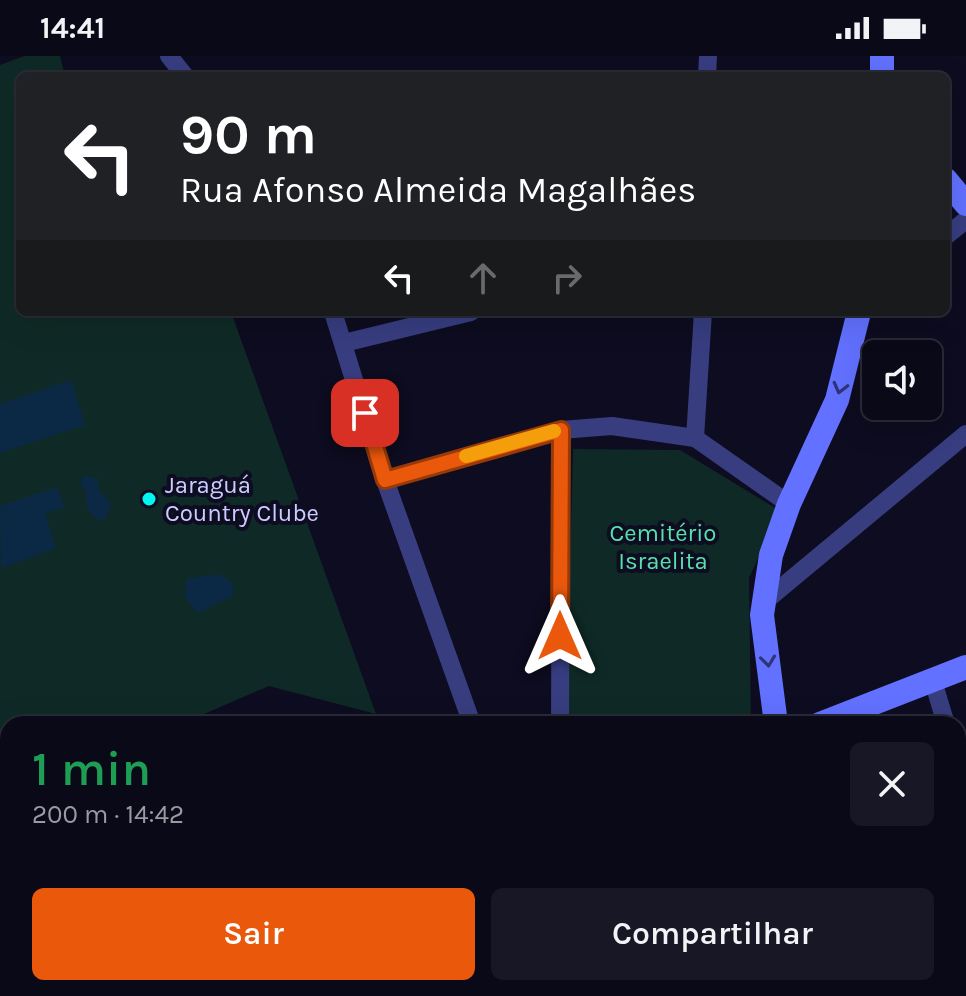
<!DOCTYPE html>
<html lang="pt">
<meta charset="utf-8">
<style>
body{margin:0;font-family:Karla,sans-serif;background:#181725;color:#f1f3f6;height:100vh;display:flex;flex-direction:column;font-size:30px;white-space:nowrap}
*{box-sizing:border-box;margin:0}
p{font-size:26px;color:#999aa2}
.icon{flex:none;width:44px;height:44px;fill:none;stroke:currentColor;stroke-width:2;stroke-linecap:round;stroke-linejoin:round}
.map{position:relative;flex:1;overflow:hidden}
.sheet{position:absolute;left:0px;top:660px;width:966px;height:280px;display:flex;flex-direction:column;background:#0a0918;border-radius:24px 24px 0 0;box-shadow:0 8px 32px #0002,0 0 0 2px #2a2a37}
.sheet>*{flex:none}
.hud{position:absolute;left:16px;top:16px;width:934px;height:244px;border-radius:12px;box-shadow:0 8px 32px #0002,0 0 0 2px #2a2a37;background:#202124;color:#fff;overflow:hidden}
.buttons{position:absolute;left:862px;top:284px;display:grid;gap:16px}
.buttons a{display:grid;place-items:center;width:80px;height:80px;border-radius:12px;background:#0a0918;box-shadow:0 8px 32px #0002,0 0 0 2px #2a2a37;font-size:40px}
.pin{position:absolute;display:grid;place-items:center;width:68px;height:68px;color:#fff;margin:-34px;border-radius:16px;box-shadow:0 4px 12px #0006}
.me{position:absolute;width:88px;margin:-44px;rotate:0deg;stroke-linejoin:round;filter:drop-shadow(0 0 6px #0008)}
.turn{display:flex;align-items:center;gap:28px;height:168px;padding:0 32px;font-size:36px}
.turn .icon{width:104px;height:104px;stroke-width:2.5}
.turn b{display:block;font-size:56px;line-height:68px}
.lanes{display:flex;align-items:center;height:76px;padding:0 32px;background:#0003;justify-content:center;gap:40px;direction:ltr}
.lanes .off{opacity:.35}
.round{display:grid;place-items:center;flex:none;width:84px;height:84px;border-radius:12px;background:#181725}
.summary{display:flex;align-items:center;justify-content:space-between;height:136px;padding:0 32px}
h1{font-size:48px;font-weight:600;line-height:60px;color:#1e9e55}
.primary-button{display:flex;gap:16px;margin-top:auto;padding:16px 32px}
.primary-button a{flex:1;height:92px;border-radius:12px;background:#ea580c;color:#fff;font-size:32px;font-weight:600;line-height:92px;text-align:center}
.primary-button a+a{background:#181725;color:#f1f3f6}
.status{display:flex;justify-content:space-between;align-items:center;height:56px;padding:0 40px;background:#0a0918;direction:ltr}
.status svg{height:22px;fill:currentColor}
.map>svg:first-child{display:block}
</style>
<div class="status"><b>14:41</b><svg viewBox="0 0 49 12"><path d="M0 12V9h3v3zM5 12V6h3v6zM10 12V3h3v9zM15 12V0h3v12zM26 1h20v11H26zM47 4h2v5h-2z"/></svg></div>
<div class="map">
<svg width="966" height="940" viewBox="0 0 966 940">
<rect width="100%" height="100%" fill="#0d0c20"/>
<g fill="#0f2a26">
<polygon points="24,0 60,0 65,20 20,20 20,256 231,256 376,658 269,630 181,668 8,668 8,844 0,842 0,9"/>
<polygon points="573,393 680,394 780,455 749,522 751,668 566,668"/>
</g>
<g fill="#0b2945">
<polygon points="71,324 85,369 0,397 0,348"/>
<polygon points="85,420 98,423 98,432 111,449 105,464 96,463 87,452 86,436 80,426"/>
<polygon points="57,431 65,451 45,458 56,492 1,512 0,450"/>
<polygon points="220,518 232,527 233,540 197,557 185,541 186,523"/>
</g>
<g fill="none" stroke-linecap="round" stroke-linejoin="round">
<g stroke="#373d7f" stroke-width="18">
<polyline points="169,0 185,20"/>
<polyline points="707,20 708,0"/>
<polyline points="946,180 966,164"/>
<polyline points="333,256 385,424 472,668"/>
<polyline points="344,287 471,256"/>
<polyline points="695,382 703,256"/>
<polyline points="385,424 561,374 612,370 695,382 789,448"/>
<polyline points="764,546 966,378"/>
<polyline points="933,625 946,668"/>
<polyline points="560,668 561,374"/>
<polyline points="958,709 966,736"/>
<polyline points="958,844 966,842"/>
<polyline points="445,932 447,940"/>
<polyline points="521,932 523,940"/>
<polyline points="679,932 681,940"/>
<polyline points="850,932 853,940"/>
</g>
<g stroke="#6271ff" stroke-width="24">
<polyline points="882,0 882,20"/>
<polyline points="946,124 966,148"/>
<polyline points="776,668 762,559 771,499 789,448 837,344 859,256"/>
<polyline points="820,668 966,611"/>
<polyline points="163,932 164,940"/>
<polyline points="302,932 303,940"/>
</g>
</g>
<defs><path id="oneway-chevron" d="M-2-3.5L2.5 0L-2 3.5" fill="none" stroke-width="1.6" stroke-linecap="round" stroke-linejoin="round" transform="scale(2)"/></defs>
<g stroke="#2f3479">
<use href="#oneway-chevron" transform="translate(840 332) rotate(104)"/>
<use href="#oneway-chevron" transform="translate(768 605) rotate(83)"/>
</g>
<g fill="none" stroke-linecap="round" stroke-linejoin="round">
<defs>
<polyline id="route" points="365,357 385,424 561,374 560,580"/>
</defs>
<use href="#route" stroke="#983908" stroke-width="20"/>
<use href="#route" stroke="#ea580c" stroke-width="14"/>
<polyline stroke="#f59e0b" stroke-width="14" points="466,400 554,375"/>
</g>
<circle fill="#00f6f1" stroke="#0d0c20" stroke-width="3" cx="149" cy="443" r="8"/>
<g text-anchor="middle" dominant-baseline="central" stroke-width="8" stroke-linejoin="round" paint-order="stroke">
<g font-size="24" fill="#cbccff" stroke="#0d0c20" text-anchor="start">
<text x="165" y="429">Jaraguá<tspan x="165" dy="28">Country Clube</tspan></text>
</g>
<g font-size="24" fill="#56e0ad" stroke="#0d0c20">
<text x="663" y="477">Cemitério<tspan x="663" dy="28">Israelita</tspan></text>
</g>
</g>
</svg>
<div class="buttons">
<a><svg class="icon" aria-label="sound" viewBox="0 0 24 24"><path d="M4 9h4l5-4v14l-5-4H4zM17 9q2 3 0 6"/></svg></a>
</div>
<div class="pin" style="left:365px;top:357px;background:#d93025"><svg class="icon" aria-label="arrive" viewBox="0 0 24 24"><path d="M6 21V4h12l-3 4 3 4H6"/></svg></div>
<svg class="me" style="left:560px;top:580px" viewBox="-20 -20 40 40"><path d="M0-17L14 15 0 8-14 15z" fill="#ea580c" stroke="#fff" stroke-width="4"/></svg>
<div class="hud">
<div class="turn"><svg class="icon" aria-label="left" viewBox="0 0 24 24"><path d="M17 20v-9H6M10 6l-5 5 5 5"/></svg><div><b>90 m</b>Rua Afonso Almeida Magalhães</div></div>
<div class="lanes"><svg class="icon" aria-label="left" viewBox="0 0 24 24"><path d="M17 20v-9H6M10 6l-5 5 5 5"/></svg><svg class="icon off" aria-label="ahead" viewBox="0 0 24 24"><path d="M12 20V5M6 11l6-6 6 6"/></svg><svg class="icon off" aria-label="right" viewBox="0 0 24 24"><path d="M7 20v-9h11M14 6l5 5-5 5"/></svg></div>
</div>
<section class="sheet">
<div class="summary"><div><h1>1 min</h1><p>200 m · 14:42</p></div><a class="round"><svg class="icon" aria-label="close" viewBox="0 0 24 24"><path d="M6 6l12 12M18 6L6 18"/></svg></a></div>
<div class="primary-button"><a>Sair</a><a>Compartilhar</a></div>
</section>
</div>
